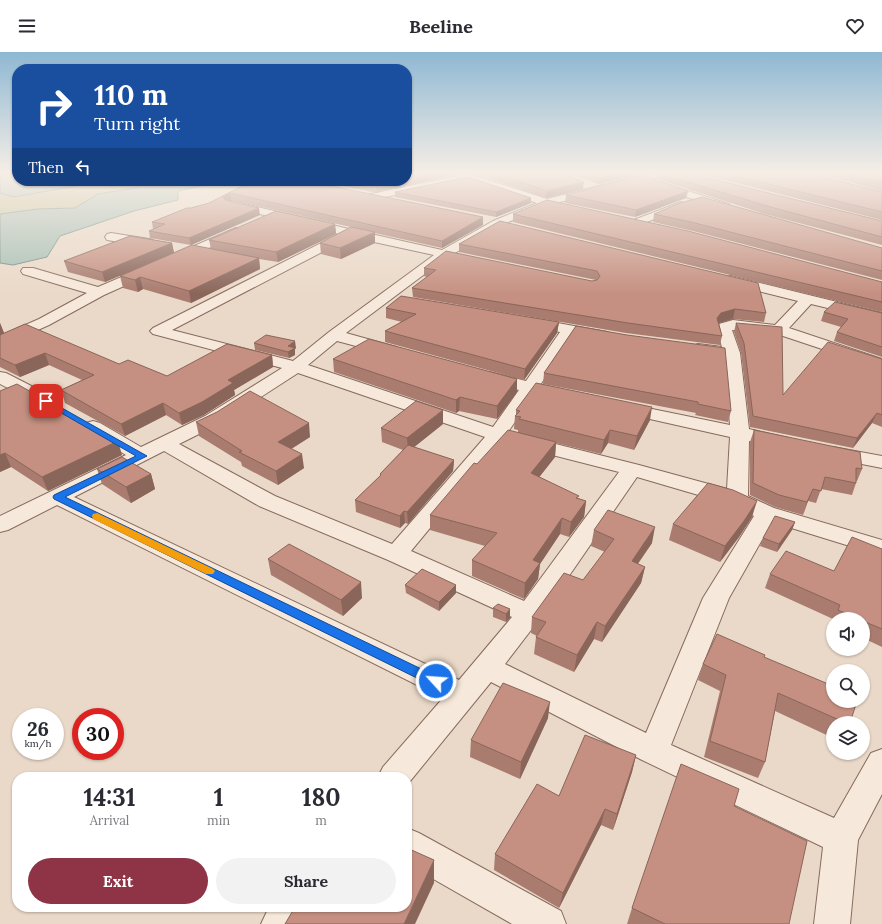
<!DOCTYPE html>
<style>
body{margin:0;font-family:Lora,serif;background:#f2f2f3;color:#2b2b33;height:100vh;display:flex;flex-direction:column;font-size:15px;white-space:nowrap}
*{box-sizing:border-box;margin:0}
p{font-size:13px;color:#7c7c81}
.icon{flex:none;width:22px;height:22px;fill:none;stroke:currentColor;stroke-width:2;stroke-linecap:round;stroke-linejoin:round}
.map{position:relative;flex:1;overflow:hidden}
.drawer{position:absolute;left:12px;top:720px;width:400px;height:140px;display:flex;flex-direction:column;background:#fff;border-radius:16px;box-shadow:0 1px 3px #0004}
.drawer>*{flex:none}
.top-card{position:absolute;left:12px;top:12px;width:400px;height:122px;border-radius:16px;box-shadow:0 1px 3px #0004;background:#1a4fa0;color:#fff;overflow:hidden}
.fabs{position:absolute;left:826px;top:560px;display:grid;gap:8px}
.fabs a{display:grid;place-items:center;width:44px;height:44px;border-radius:50%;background:#fff;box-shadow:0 1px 3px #0004;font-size:20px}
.speed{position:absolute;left:12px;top:656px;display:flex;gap:8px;font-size:20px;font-weight:700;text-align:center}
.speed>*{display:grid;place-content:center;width:52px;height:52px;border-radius:50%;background:#fff;box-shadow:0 1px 3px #0004;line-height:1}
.speed small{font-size:10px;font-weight:400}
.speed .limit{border:6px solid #d22;background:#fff;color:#111}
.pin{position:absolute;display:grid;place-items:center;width:34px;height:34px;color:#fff;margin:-17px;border-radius:8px;box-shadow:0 2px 6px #0006}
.me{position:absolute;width:44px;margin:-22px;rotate:296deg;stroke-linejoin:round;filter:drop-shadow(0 0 3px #0008)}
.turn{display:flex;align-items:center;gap:14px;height:84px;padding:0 16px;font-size:18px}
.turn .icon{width:52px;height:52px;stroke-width:2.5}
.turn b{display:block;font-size:28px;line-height:34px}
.then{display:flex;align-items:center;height:38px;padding:0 16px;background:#0003;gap:8px;font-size:15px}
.eta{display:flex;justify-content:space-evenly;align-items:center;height:68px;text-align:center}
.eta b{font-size:24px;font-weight:700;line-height:28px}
.primary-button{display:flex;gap:8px;margin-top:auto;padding:8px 16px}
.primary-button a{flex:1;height:46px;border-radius:24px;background:#8e3446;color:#fff;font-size:16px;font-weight:700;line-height:46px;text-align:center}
.primary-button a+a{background:#f2f2f3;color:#2b2b33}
header{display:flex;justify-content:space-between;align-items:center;height:52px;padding:0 16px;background:#fff;font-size:18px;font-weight:700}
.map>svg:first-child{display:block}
</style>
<header><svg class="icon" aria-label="menu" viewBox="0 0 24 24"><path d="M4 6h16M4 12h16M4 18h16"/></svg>Beeline<svg class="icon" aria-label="heart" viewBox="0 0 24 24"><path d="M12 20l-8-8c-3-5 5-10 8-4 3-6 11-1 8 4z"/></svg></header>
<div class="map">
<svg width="882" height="872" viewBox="0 0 882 872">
<rect width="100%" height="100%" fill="#ead9c8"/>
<polygon fill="#c8c49c" points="106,129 145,129 136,136 98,142 76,156 38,157 0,162 0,141 13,145"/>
<g fill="#a8bfb4" stroke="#708c80">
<polygon points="0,120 17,120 17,129 106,129 13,145 0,141"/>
<polygon points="145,129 192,129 206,133 178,139 178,148 134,159 60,184 47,205 13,213 0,211 0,162 38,157 75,156 98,142 136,136"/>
</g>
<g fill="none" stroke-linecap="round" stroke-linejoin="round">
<defs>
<g id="minor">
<path d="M450 120 474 122 476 124 547 147 654 120H672L670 122 556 151 555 154H547L501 173 455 201 459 204 457 207 453 208 446 206 346 281 396 295 398 298 396 301 390 303 337 289 308 313 493 375 519 338 483 329 481 325 483 321 489 320 526 329 560 280 525 273 523 270 525 267 530 266 607 280 610 283 607 286 602 288 574 283 540 333 566 339 569 343 566 347 560 348 534 342 508 380 639 413 727 437 730 385 623 361 617 360 614 356 617 352 623 351 730 373 724 305 692 300 690 297 692 294 698 292 722 295 716 275 719 272 733 268 775 273 798 249 726 231 724 228 726 225 731 224 882 261V269L811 252 789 276 882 307V317L777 282 732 278 740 301 749 377 788 386 791 390 788 394 781 396 749 389 748 444 774 456 882 488V504L772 470 729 546 671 693 834 766 871 701 882 697V742L858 788 850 872H814L823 795 642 708 491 630 407 733V725H378L383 715 443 646 57 453 8 478 0 480V464L126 403 86 379 84 375 86 371 93 369 100 371 141 395 205 364 282 316 153 282 150 279 153 276 339 182 228 154 227 152 228 150 232 149 349 177 442 198 493 169 537 151 468 128 371 148 366 145 371 142 457 124ZM351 185 434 203 329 280 293 309 172 278ZM298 321 485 385 392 492 275 444 179 392 219 372ZM501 390 619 420 524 549 411 499ZM164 399 259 454 388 508 512 565 459 628 74 445ZM637 425 729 452 754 464 703 546 646 681 505 612 538 569Z"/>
<polygon points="659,130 729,152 730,154 729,156 721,156 655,135 654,133"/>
<polygon points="681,150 686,153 685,155 639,173 631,173 629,171 631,169"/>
<polygon points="236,176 240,178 242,180 240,182 104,243 49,273 0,295 0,284 39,267 87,241 23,222 21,219 23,216 33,216 98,235"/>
<polygon points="111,181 149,187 153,188 155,191 153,194 149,195 107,188 105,185 107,182"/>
<polygon points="0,320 6,321 47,342 50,346 47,350 41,351 35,350 0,332"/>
<polygon points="833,395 882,404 882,416 826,405 823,401 826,397"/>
<polygon points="407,776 419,781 561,859 566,872 512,872 407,812"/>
<polygon points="269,855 310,855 302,872 261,872"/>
</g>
</defs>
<use href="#minor" stroke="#856b5e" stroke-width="2"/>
<use href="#minor" fill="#f6e8da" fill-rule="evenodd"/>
</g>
<g fill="#a97c6f">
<polygon points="407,120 453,120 453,123 382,139 377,141 318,129 407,129"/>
<polygon points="472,120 559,120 583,137 546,146 474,121"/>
<polygon points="565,120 647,120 599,132"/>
<polygon points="693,120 805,120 882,140 882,168"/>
<polygon points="813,120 882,120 882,139"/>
<polygon points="658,121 882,169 882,193 765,162 657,127"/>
<polygon points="252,129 483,173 442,196 375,181 375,191 341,207 321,202 320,191 351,175 231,148 229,149 260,163 191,193 150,186 149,179 153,177 152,170 209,151"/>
<polygon points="688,139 686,146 635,165 565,151 566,143"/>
<polygon points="395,140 531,151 496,165 395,145"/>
<polygon points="513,162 882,230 882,260 513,170"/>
<polygon points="654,162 882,196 882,228 693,179 653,170"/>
<polygon points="500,169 766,261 764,270 733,267 719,271 722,284 720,293 626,281 413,245 412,236 427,225 424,224 424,216 592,229 596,228 459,200 459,192"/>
<polygon points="335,172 336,182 278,210 259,207 260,217 191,251 143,237 138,240 123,236 120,224 211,197 209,188"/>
<polygon points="172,191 174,201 105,230 68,220 64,209"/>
<polygon points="386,256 559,270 557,281 524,328 385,290 385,279 402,270 386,266"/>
<polygon points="824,260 882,261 882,305 834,289 837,280 841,275 821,269"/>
<polygon points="0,271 4,281 1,282 167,324 272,303 273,315 234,338 235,343 204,363 182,373 166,363 125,384 65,351 61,338 82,328 49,313 20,325 0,315"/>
<polygon points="736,271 783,343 882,307 882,375 872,371 853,396 750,375 741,301 734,280"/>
<polygon points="576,274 731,359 728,370 695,363 696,361 543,332 544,321"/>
<polygon points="254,291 296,296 295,297 295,303 289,306 255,298"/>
<polygon points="333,307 517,327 517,340 497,367 459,359 456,361 334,320"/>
<polygon points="0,339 122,403 48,439 11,415 0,420"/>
<polygon points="516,358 650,368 634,398 608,391 601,402 556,391 555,405 539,425 578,446 586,449 584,465 569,485 560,482 540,512 538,527 524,547 472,524 472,508 485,494 430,478 430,463 477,412 518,381 518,378 514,377 515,364 516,363"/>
<polygon points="196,370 310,385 291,397 304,416 278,433 242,414 241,410 199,384"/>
<polygon points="443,372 414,395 454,408 453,419 408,472 405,471 400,476 356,460 355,448 380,424 380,422 403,398 382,390 381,376"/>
<polygon points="754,378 862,417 857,429 856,429 856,431 852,443 821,437 816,451 808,449 803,463 775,455 750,443 750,390"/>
<polygon points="97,417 151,422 155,437 131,451 102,432"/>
<polygon points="752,465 739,485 720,510 669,488 673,472"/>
<polygon points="795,470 792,478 777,500 760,494 763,486"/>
<polygon points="594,478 652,491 638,512 645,515 641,531 602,590 594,587 574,620 534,602 536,585 537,584 531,581 532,565 583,528 605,500 591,494"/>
<polygon points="882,497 882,595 863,586 863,567 833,567 765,536 770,522 834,519"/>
<polygon points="268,507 362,546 343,564 271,523"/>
<polygon points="405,533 456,541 439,559 406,541"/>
<polygon points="493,556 510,557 510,566 506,570 493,565"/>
<polygon points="764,605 850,671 833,671 833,686 775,659 765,710 758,726 704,705 720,639 698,628 703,612"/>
<polygon points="548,666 520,727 470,705 471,688"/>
<polygon points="636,703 632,720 613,778 601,773 559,856 494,818 495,802 559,744"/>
<polygon points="734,754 789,872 627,872 632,856"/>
</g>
<g fill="#8a655a">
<polygon points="436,120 453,120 453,123 382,139 377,141 376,135 381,132 395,129 407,129 407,126"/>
<polygon points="622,120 647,120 599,132 600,126"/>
<polygon points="584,130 583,137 546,146 547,139"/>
<polygon points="688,139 686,146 635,165 636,158"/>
<polygon points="230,141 231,148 225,152 223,145"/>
<polygon points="531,146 531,151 496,165 496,160"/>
<polygon points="259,156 260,163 191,193 189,186"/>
<polygon points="483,165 483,173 442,196 442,189"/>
<polygon points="335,172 336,182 278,210 276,200"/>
<polygon points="375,180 375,191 341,207 340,196"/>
<polygon points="172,191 174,201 105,230 102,220"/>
<polygon points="259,206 260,217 191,251 189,239"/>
<polygon points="140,225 143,237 138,240 135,228"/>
<polygon points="735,257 733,267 719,271 715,275 717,266 721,261"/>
<polygon points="559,270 557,281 524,328 525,317"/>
<polygon points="0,271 4,281 0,283"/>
<polygon points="295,289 296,296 295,297 295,303 289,306 288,300 288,294"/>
<polygon points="45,301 49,313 20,325 15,313"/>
<polygon points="272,303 273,315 234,338 235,343 204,363 182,373 179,361 228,328"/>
<polygon points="517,327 517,340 497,367 497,354"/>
<polygon points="460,345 459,359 456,361 456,348"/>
<polygon points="163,351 166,363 125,384 121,372"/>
<polygon points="652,355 650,368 634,398 637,384"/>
<polygon points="443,358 443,372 408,400 407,386"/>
<polygon points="877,361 872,371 853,396 857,386"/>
<polygon points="309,371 310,385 280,404 278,390"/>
<polygon points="610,378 608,391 601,402 604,388"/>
<polygon points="118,389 122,403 48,439 42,425"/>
<polygon points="556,390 555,405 530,437 531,421"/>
<polygon points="5,401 11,415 0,420 0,403"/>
<polygon points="302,402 304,416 278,433 276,419"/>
<polygon points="454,408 453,419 408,472 407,460"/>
<polygon points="151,422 155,437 131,451 126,435"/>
<polygon points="813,437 808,449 803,463 807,450"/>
<polygon points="586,449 584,465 569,485 571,470"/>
<polygon points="757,449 752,465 739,485 720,510 725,494"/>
<polygon points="404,459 405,471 400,476 400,464"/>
<polygon points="562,466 560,482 540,512 538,527 524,547 525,531 533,508"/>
<polygon points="795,470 792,478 777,500 779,492"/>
<polygon points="655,475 652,491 628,525 632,509"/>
<polygon points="645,515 641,531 602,590 605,574"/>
<polygon points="361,530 362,546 343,564 341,548"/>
<polygon points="456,533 456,541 439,559 439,550"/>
<polygon points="510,557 510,566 506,570 506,562"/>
<polygon points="597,570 594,587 574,620 577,603"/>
<polygon points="550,650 548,666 520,727 521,710"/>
<polygon points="636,703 632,720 613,778 617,762"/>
<polygon points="605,757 601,773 559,856 563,841"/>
<polygon points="434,808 434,831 415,872 404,872"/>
</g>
<g fill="#c59081" stroke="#8a655a">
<polygon points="407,120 436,120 407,126"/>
<polygon points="492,120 559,120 584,130 547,139"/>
<polygon points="584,120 622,120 600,126"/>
<polygon points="684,120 882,169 882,185 767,154 658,121"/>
<polygon points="720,120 805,120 882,140 882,160"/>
<polygon points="840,120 882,120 882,131"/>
<polygon points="642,123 688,139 636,158 566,143"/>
<polygon points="468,125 531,146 496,160 395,140"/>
<polygon points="252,129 307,129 483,165 442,189 230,141 223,145 225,148 259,156 189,186 149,179 165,172 152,170 187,156 191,156 209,151"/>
<polygon points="349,129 395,129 381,132 376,135"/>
<polygon points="702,145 882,196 882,219 695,171 654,162 680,151"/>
<polygon points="547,148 688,179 882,230 882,250 513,162"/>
<polygon points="276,159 335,172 276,200 209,188"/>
<polygon points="500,169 758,231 766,261 735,257 721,261 717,266 722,284 628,271 412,236 436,218 424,216 446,199 592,229 597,228 600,224 597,219 459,192"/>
<polygon points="351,175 375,180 340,196 320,191"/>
<polygon points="130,184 172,191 102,220 64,209"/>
<polygon points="192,193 259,206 189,239 140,225 135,228 120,224"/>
<polygon points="401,244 559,270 525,317 385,279 416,262 386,256"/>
<polygon points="835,250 882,261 882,295 837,280 848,267 824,260"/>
<polygon points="736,271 782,275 783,343 828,290 882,307 882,363 877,361 857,386 753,364 744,291"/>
<polygon points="25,272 119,312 128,308 167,324 227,292 272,303 228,328 233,331 202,350 179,361 163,351 121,372 61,338 94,323 45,301 15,313 0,306 0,283"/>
<polygon points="576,274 627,283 725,296 731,359 698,352 698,350 544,321"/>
<polygon points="266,283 295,289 288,294 295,296 288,300 254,291"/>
<polygon points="369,287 517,327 497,354 460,345 456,348 333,307"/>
<polygon points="536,331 652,355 637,384 610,378 604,388 519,367 521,365 515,364 520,359 516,358"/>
<polygon points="17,332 118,389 42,425 5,401 0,403 0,339"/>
<polygon points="250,339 309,371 278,390 302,402 276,419 239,400 242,399 196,370 217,360"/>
<polygon points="416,349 443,358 407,386 381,376"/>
<polygon points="508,378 556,390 531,421 579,444 576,446 586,449 571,470 562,466 533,508 540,511 525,531 472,508 497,481 430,463 474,411 477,412"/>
<polygon points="754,378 860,400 862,417 856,416 856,431 825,425 821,439 813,437 807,450 779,443 753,431"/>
<polygon points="408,393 454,408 407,460 404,459 400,464 355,448 381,423 380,422"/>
<polygon points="122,405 151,422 126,435 97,417"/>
<polygon points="708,431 733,438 757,449 744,469 725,494 673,472"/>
<polygon points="608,458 655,475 632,509 645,515 605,574 597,570 577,603 536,585 546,570 532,565 564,521 583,528 614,487 594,478"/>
<polygon points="775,464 795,470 779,492 763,486"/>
<polygon points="852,485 882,497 882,577 863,569 863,567 859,567 838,558 840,553 770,522 786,499 834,519"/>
<polygon points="289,492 361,530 341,548 268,507"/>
<polygon points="422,517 456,533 439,550 405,533"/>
<polygon points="498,552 510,557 506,562 493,556"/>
<polygon points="717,582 765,603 764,605 833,634 833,649 857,649 850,671 846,671 778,641 765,710 710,689 726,623 703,612"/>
<polygon points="503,631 550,650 521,710 471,688"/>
<polygon points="585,683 636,703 617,762 605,757 563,841 495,802 537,732 559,744"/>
<polygon points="681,712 739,737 734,754 807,789 789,872 665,872 632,856"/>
<polygon points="407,796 434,808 404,872 285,872 295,855 407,855"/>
</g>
<linearGradient id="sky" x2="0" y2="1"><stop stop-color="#8eb8d3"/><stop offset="0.5" stop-color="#f6eee6"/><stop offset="1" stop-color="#f6eee6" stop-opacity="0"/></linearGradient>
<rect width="882" height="242" fill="url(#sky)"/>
<polygon fill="#1a73e8" stroke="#114b97" points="46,347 147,404 65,445 440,626 442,629 440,633 436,634 431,633 54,447 53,445 54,443 136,404 44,351 43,349"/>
<polygon fill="#f59e0b" points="97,461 213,517 215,519 213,522 206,522 93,467 92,464 93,462"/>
</svg>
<div class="fabs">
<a><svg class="icon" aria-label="sound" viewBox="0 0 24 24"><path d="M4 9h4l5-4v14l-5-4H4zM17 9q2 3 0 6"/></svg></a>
<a><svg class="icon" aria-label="search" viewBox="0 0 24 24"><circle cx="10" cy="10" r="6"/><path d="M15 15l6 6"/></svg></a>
<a><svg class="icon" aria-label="layers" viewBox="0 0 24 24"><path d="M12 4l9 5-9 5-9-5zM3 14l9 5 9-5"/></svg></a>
</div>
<div class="speed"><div>26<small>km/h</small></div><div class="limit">30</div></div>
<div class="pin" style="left:46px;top:349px;background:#d93025"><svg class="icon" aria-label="arrive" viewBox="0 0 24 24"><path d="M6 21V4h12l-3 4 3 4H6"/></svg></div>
<svg class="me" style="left:436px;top:629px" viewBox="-20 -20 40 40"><circle r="17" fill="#1a73e8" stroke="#fff" stroke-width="3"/><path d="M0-11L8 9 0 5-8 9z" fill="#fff"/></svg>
<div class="top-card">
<div class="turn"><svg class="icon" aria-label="right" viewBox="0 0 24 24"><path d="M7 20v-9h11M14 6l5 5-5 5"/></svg><div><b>110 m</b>Turn right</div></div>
<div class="then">Then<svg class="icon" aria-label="left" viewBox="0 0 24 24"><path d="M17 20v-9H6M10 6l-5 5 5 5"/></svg></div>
</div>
<section class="drawer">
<div class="eta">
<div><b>14:31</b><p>Arrival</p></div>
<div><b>1</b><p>min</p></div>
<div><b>180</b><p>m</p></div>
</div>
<div class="primary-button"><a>Exit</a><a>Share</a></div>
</section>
</div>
